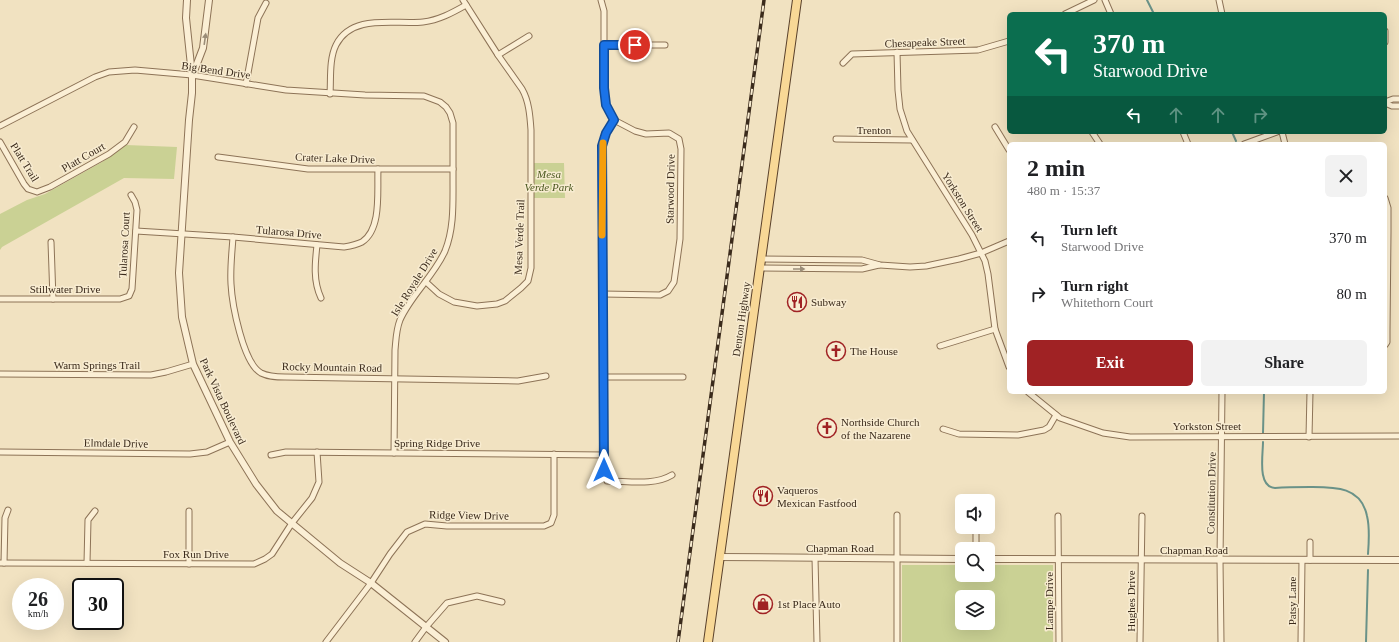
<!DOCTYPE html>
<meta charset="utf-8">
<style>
body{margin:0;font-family:"Times New Roman",serif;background:#f2f2f2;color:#202124;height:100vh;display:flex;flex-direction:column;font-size:15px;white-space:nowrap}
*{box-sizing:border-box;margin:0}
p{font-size:13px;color:#757577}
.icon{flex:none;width:22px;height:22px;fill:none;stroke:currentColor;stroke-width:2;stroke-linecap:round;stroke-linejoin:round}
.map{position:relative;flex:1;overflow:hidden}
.side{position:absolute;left:1007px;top:142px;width:380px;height:252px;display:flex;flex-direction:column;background:#fff;border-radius:6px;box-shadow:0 4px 16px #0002}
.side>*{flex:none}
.top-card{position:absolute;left:1007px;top:12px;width:380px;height:122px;border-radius:6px;box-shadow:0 4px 16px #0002;background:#0b6e4f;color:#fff;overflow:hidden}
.buttons{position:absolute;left:955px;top:494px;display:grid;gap:8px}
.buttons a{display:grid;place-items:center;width:40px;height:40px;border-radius:6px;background:#fff;box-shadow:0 4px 16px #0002;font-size:20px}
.speed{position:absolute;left:12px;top:578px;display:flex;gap:8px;font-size:20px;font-weight:700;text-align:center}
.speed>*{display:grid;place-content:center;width:52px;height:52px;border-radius:50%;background:#fff;box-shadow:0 4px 16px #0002;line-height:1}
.speed small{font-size:10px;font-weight:400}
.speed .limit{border:2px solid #111;border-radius:6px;background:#fff;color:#111}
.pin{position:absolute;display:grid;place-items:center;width:34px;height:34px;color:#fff;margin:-17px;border:2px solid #fff;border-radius:50%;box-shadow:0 1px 4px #0007}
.me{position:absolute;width:44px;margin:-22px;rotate:0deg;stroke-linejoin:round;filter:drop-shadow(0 0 3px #0008)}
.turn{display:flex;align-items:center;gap:14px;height:84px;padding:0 20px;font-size:18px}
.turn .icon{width:52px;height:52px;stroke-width:2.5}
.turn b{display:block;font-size:28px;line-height:34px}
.lanes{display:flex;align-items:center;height:38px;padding:0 20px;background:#0003;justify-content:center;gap:20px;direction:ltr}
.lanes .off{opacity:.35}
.round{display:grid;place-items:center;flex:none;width:42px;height:42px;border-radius:6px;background:#f2f2f2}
.head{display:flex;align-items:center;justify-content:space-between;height:68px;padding:0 20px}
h1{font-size:24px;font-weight:700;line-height:30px}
.cta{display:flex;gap:8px;margin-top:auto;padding:8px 20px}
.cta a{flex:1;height:46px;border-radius:6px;background:#a02224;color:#fff;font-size:16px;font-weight:700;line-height:46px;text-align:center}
.cta a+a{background:#f2f2f2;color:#202124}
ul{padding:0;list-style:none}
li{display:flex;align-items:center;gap:12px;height:56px;padding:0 20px}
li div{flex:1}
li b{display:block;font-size:15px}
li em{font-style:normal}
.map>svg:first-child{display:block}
</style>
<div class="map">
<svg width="1399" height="642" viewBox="0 0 1399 642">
<rect width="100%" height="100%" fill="#f1e2c1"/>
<g fill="#cad194" fill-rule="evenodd">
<polygon points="126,145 177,147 174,179 124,178 2,247 0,250 0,214 27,200 45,194 102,162"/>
<polygon points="533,163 564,163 565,198 533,198"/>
<path d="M902 565H962V575H988V565H1053V642H902ZM962 597H988V623H962Z"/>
</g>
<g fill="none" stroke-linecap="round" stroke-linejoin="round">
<g stroke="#6a9288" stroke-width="2">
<polyline points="1147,0 1154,14"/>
<polyline points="1232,132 1236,141"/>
<polyline points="1263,433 1264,392"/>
<path d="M1263 442C1263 455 1257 487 1275 488 1287 487 1298 487 1310 487 1334 487 1361 486 1367 516 1370 528 1369 541 1368 554"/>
<polyline points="1366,642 1368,570"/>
</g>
<defs>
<g id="minor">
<polyline points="601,0 604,11 604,88 606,105 614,120 635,131 646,134 669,133 679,139 681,149 680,239 674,282 668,291 660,295 603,294"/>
<polyline points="1105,0 1111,14"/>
<polyline points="1219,0 1222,14"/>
<polyline points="1065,14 1094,0"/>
<polyline points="1385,42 1385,31"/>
<polyline points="605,45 665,45"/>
<polyline points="897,52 898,90 900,109 907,131 972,235 985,261 988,274 995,329 1009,367"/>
<polyline points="498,55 529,36"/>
<polyline points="843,63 852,54 978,50 1009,41"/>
<polyline points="246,84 258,18 266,3"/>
<path d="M330 94C331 79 329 59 336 45 352 13 395 25 423 22 439 20 452 13 466 5"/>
<polyline points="1385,102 1393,99 1399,99"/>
<polyline points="1385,103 1392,106 1399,106"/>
<path d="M614 120 606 133 602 146 604 470 607 481C628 481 654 486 672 475"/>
<path d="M0 126 95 77 109 72 135 70 192 75 286 90 365 95 424 96 440 102 446 107 450 113 453 123C453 142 453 162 453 181 453 204 454 229 445 251 434 276 411 295 400 320 396 330 396 340 395 350L394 453"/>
<polyline points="995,127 1009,150"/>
<polyline points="1092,132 1100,144"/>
<polyline points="1183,132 1188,144"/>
<polyline points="1282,132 1285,144"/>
<polyline points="836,139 912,140"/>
<polyline points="0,142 24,184 28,189 37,192 50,187 109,154 125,142 134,127"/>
<polyline points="1244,144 1277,132"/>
<polyline points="218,157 308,169 453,169"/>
<polyline points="1385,198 1388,208 1388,232 1387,331 1387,342 1385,345"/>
<path d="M136 231 233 237 344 247C350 246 356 245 362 242 382 229 377 191 378 169"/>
<path d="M233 237C232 253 230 268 231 284 232 304 243 363 261 373 269 377 277 377 285 377L518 381 546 376"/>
<polyline points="51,242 53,299"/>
<path d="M317 245C315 263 313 281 321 298"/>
<polyline points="761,259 862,260 880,265 910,267 926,266 959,259 981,253 1009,241"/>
<polyline points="760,268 862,269 879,265"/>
<path d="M426 282 439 294 454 302 477 306 497 304 505 301 521 288 528 281 531 268V130C530 116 529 101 522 89L498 55 463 0"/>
<polyline points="0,299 120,299 129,296 132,289 137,210 135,202 131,195"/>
<polyline points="940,346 995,329"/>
<polyline points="0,374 151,375 166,372 193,364"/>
<polyline points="603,377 683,377"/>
<polyline points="1028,392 1060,418 1103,433 1130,437 1399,436"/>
<polyline points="943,429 959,434 1018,435 1044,430 1049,427 1056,415"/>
<polyline points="1309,437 1310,392"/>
<polyline points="0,452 190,454 207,452 230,442"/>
<polyline points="271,455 286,452 604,455"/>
<polyline points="189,511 189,564"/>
<polyline points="897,515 897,642"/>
<polyline points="1058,516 1059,642"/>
<polyline points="976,527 976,549"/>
<polyline points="1310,542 1310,560"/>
<polyline points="815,558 817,642"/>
<polyline points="0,563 254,564 265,559 272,554 292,523 312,498 319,482 317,452"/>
<polyline points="4,563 5,518 8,510"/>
<polyline points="87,563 88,520 95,511"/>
<polyline points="326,642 371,583 390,554 407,532 425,524 447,526 544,526 551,523 554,515 554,454"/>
<polyline points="415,642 426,627 447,603 477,596 502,602"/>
<polyline points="1140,642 1142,516"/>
<polyline points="1221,642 1220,560 1222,392"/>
<polyline points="1301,642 1302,560"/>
</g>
<g id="tertiary">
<polyline points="187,0 186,18 192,75 192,93 189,120 179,273 182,317 193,364 230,442 256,484 277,511 340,563 371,583 445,642"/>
<polyline points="193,74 203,48 209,0"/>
<polyline points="719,557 962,559"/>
<polyline points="988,559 1399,560"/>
</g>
<polyline id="primary" points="708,642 797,0"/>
</defs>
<use href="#minor" stroke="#8d7357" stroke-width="7"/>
<use href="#tertiary" stroke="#8d7357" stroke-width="8"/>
<use href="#primary" stroke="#5a412b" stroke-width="10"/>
<use href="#minor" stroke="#fbefd5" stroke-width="5"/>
<use href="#tertiary" stroke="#fbefd5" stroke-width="6"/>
<use href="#primary" stroke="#f8d896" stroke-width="8"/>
<defs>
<polyline id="rail" points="678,642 764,0"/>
</defs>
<use href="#rail" stroke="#3b2b1c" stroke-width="3.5"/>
<use href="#rail" stroke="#f8ecd1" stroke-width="2" stroke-dasharray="6" stroke-linecap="butt"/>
</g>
<defs><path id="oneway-solid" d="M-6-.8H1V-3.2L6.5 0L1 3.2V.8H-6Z"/></defs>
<g fill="#9b8d78">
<use href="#oneway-solid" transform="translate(205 39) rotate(-82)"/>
<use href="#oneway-solid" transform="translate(799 269)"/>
</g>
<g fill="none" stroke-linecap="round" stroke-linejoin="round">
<defs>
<polyline id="route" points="604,470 602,146 606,133 614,120 606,105 604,88 604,45 635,45"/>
</defs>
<use href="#route" stroke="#114b97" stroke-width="10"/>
<use href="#route" stroke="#1a73e8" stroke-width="7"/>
<polyline stroke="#f59e0b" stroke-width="7" points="602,235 603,143"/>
</g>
<defs>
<symbol id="restaurant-ring" viewBox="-11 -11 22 22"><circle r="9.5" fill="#f8ecd1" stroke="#a02224" stroke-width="1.5"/><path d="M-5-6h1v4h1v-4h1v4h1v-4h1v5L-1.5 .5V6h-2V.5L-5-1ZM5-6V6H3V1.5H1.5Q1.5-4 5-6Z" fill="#a02224"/></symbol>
<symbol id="church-ring" viewBox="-11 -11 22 22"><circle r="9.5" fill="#f8ecd1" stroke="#a02224" stroke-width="1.5"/><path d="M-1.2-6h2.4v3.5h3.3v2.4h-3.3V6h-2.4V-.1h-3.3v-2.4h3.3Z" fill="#a02224"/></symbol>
<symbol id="shop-ring" viewBox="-11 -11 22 22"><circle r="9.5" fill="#f8ecd1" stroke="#a02224" stroke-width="1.5"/><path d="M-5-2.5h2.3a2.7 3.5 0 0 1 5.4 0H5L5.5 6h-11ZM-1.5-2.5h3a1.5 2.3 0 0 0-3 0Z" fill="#a02224"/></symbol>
</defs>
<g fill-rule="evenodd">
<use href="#restaurant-ring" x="786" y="291" width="22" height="22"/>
<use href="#church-ring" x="825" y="340" width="22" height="22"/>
<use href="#church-ring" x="816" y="417" width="22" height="22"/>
<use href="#restaurant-ring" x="752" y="485" width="22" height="22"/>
<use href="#shop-ring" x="752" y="593" width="22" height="22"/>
</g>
<g text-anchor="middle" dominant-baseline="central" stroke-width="3" stroke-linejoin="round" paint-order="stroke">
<g font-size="11" fill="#3b2b1c" stroke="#f8ecd1">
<text transform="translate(925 42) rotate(-2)">Chesapeake Street</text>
<text transform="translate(216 70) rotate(8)">Big Bend Drive</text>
<text x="874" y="130">Trenton</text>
<text transform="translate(83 157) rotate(-30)">Platt Court</text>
<text transform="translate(335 158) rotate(2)">Crater Lake Drive</text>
<text transform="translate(25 162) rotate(58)">Platt Trail</text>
<text transform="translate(670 189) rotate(-89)">Starwood Drive</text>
<text transform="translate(963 202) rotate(58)">Yorkston Street</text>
<text transform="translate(289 232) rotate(5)">Tularosa Drive</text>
<text transform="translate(519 237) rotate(-88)">Mesa Verde Trail</text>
<text transform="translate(124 245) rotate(-87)">Tularosa Court</text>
<text transform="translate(414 282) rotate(-58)">Isle Royale Drive</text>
<text x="65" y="289">Stillwater Drive</text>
<text transform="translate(741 319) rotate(-82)">Denton Highway</text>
<text x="97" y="365">Warm Springs Trail</text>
<text transform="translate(332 367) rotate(1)">Rocky Mountain Road</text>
<text transform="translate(223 401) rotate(65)">Park Vista Boulevard</text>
<text x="1207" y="426">Yorkston Street</text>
<text transform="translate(116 443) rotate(1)">Elmdale Drive</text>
<text x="437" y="443">Spring Ridge Drive</text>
<text transform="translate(1211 493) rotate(-89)">Constitution Drive</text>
<text transform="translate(469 515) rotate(1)">Ridge View Drive</text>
<text x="840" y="548">Chapman Road</text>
<text x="1194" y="550">Chapman Road</text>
<text x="196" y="554">Fox Run Drive</text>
<text transform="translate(1049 601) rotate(-90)">Lampe Drive</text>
<text transform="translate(1131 601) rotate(-90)">Hughes Drive</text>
<text transform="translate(1292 601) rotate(-90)">Patsy Lane</text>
</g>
<g font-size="11" font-style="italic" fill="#4c5921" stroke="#f8ecd1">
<text x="549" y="174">Mesa<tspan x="549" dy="13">Verde Park</tspan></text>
</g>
<g font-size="11" fill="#3b2b1c" stroke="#f8ecd1" text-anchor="start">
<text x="811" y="302">Subway</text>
<text x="850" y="351">The House</text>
<text x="841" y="422">Northside Church<tspan x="841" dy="13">of the Nazarene</tspan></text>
<text x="777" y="490">Vaqueros<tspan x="777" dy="13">Mexican Fastfood</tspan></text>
<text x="777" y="604">1st Place Auto</text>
</g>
</g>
</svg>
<div class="buttons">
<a><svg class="icon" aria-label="sound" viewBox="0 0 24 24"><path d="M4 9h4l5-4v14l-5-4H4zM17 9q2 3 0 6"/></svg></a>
<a><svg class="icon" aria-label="search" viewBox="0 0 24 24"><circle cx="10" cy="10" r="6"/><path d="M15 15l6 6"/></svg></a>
<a><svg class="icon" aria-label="layers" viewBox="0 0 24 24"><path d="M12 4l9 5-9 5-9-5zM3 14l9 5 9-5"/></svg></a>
</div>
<div class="speed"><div>26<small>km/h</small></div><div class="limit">30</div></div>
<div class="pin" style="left:635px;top:45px;background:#d93025"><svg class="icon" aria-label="arrive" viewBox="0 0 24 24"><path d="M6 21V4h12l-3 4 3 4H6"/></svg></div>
<svg class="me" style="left:604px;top:470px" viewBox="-20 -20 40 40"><path d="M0-17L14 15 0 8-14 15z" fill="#1a73e8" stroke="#fff" stroke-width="4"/></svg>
<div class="top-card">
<div class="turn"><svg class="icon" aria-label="left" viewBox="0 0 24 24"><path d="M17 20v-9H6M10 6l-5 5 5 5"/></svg><div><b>370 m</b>Starwood Drive</div></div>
<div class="lanes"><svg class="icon" aria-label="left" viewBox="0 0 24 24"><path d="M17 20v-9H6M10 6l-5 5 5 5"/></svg><svg class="icon off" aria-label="ahead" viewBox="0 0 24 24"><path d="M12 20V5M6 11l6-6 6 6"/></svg><svg class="icon off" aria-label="ahead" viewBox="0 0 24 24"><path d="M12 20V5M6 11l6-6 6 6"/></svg><svg class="icon off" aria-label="right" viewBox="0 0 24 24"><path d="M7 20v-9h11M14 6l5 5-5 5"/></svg></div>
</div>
<section class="side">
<div class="head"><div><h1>2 min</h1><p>480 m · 15:37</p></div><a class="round"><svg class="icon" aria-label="close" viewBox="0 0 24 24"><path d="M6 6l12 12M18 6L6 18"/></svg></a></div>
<ul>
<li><svg class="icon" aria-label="left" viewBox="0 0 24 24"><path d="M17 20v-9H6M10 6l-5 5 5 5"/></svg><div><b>Turn left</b><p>Starwood Drive</p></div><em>370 m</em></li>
<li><svg class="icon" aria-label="right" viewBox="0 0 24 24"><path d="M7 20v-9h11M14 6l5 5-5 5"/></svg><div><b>Turn right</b><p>Whitethorn Court</p></div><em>80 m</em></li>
</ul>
<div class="cta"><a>Exit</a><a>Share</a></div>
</section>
</div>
